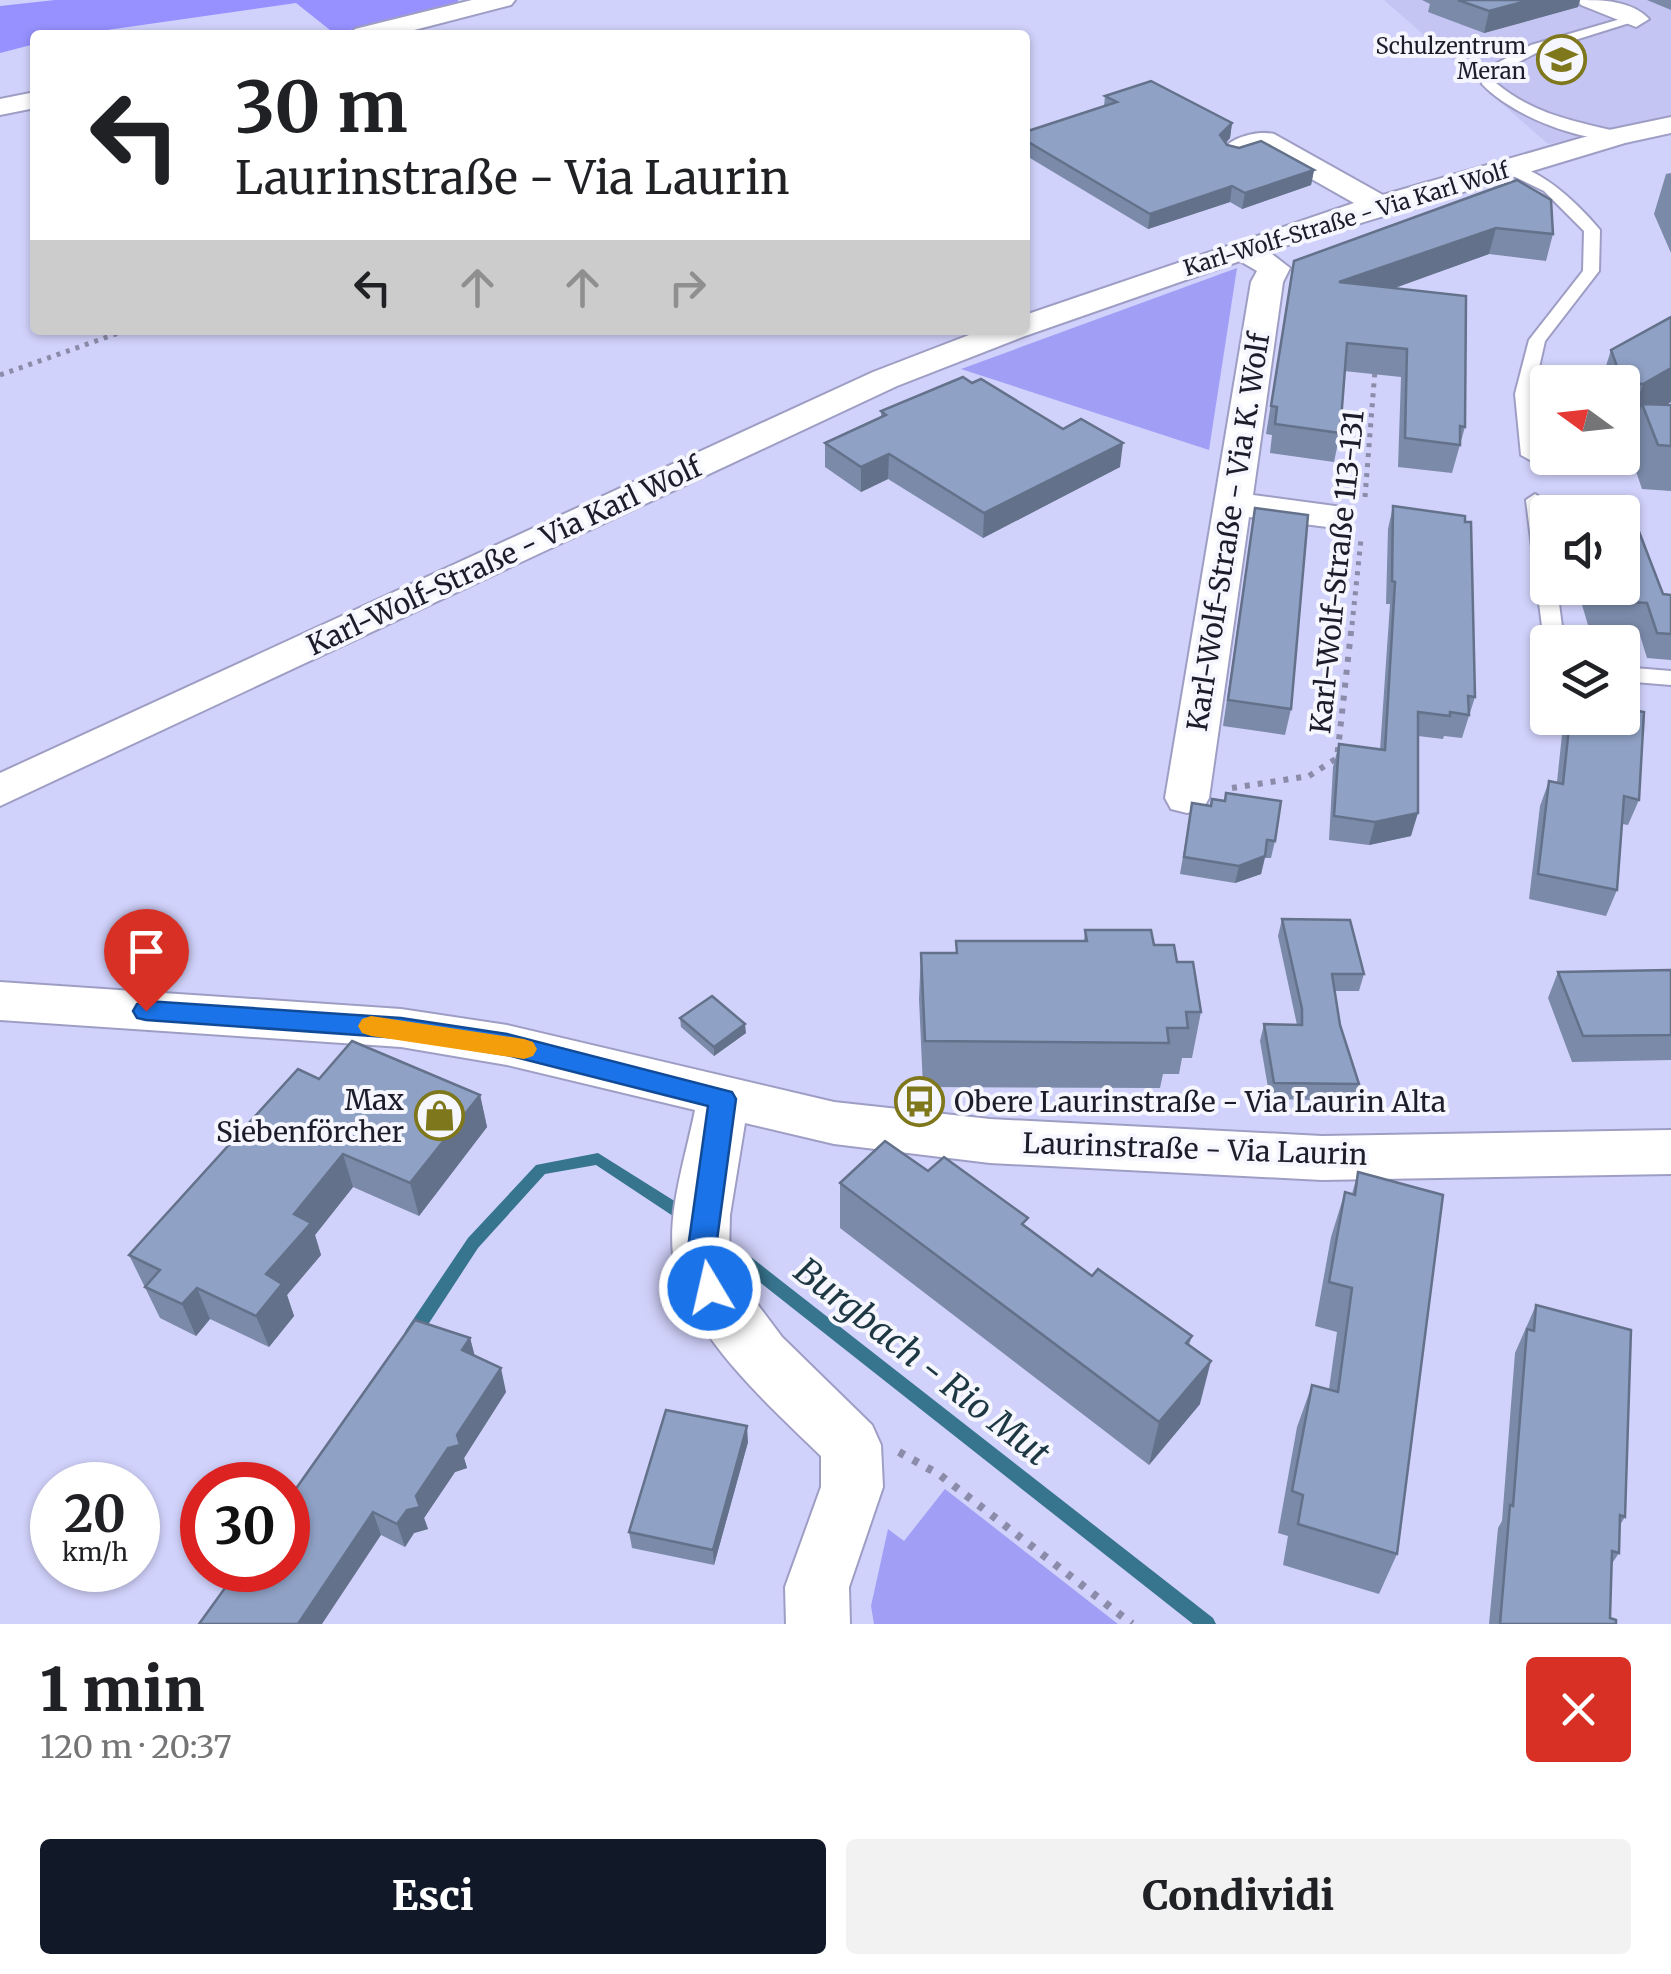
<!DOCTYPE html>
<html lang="it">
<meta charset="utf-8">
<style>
body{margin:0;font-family:Merriweather,serif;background:#f2f2f2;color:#202124;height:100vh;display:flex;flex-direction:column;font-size:38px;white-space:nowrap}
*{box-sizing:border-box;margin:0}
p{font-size:32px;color:#757577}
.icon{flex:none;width:55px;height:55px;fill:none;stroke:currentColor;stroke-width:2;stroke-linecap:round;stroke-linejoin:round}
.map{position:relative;height:1624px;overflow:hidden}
.sheet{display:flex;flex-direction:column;background:#fff;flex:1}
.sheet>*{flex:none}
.top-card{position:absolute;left:30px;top:30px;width:1000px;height:305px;border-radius:10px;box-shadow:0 2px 8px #0004;background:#fff;color:#202124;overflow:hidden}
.needle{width:65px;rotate:285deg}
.fabs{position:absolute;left:1530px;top:365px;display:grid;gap:20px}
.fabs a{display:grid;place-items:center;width:110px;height:110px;border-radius:10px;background:#fff;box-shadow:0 2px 8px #0004;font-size:50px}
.speed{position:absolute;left:30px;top:1462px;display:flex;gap:20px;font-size:50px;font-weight:700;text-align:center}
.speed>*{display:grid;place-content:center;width:130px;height:130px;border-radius:50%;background:#fff;box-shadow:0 2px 8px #0004;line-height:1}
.speed small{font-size:25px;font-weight:400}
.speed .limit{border:15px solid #d22;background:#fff;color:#111}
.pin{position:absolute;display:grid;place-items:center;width:85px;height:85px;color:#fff;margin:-102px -42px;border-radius:50% 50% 50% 0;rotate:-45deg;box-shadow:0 0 10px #0007}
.pin .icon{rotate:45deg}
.me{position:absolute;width:110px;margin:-55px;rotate:351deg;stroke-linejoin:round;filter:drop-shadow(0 0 8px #0008)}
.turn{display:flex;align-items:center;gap:35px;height:210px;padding:0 40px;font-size:45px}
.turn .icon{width:130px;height:130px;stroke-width:2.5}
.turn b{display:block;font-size:70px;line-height:85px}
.lanes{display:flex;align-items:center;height:95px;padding:0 40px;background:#0003;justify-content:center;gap:50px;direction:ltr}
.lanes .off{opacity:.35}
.round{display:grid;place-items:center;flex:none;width:105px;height:105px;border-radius:10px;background:#f2f2f2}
.headline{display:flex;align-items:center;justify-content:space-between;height:170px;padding:0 40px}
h1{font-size:60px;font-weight:800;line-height:75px}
.primary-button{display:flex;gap:20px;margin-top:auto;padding:20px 40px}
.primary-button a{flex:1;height:115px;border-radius:10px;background:#111827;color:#fff;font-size:40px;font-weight:800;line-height:115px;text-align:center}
.primary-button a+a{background:#f2f2f2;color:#202124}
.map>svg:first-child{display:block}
</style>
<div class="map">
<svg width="1671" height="1624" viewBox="0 0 1671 1624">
<rect width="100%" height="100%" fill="#d1d2fb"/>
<polygon fill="#c4c5f3" points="1384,0 1671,0 1671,117 1548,144"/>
<g fill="#a19ff5">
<polygon points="1237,268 1209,450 961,369"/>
<polygon points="945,1489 1118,1624 874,1624 871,1606 888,1529 904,1541"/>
</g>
<polygon fill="#9791ff" points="55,0 458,0 458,2 335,34 296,3 72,35 35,35 35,44 0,53 0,6"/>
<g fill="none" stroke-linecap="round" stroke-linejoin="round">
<g fill="#37748e" fill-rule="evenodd">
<polygon points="598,1153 692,1212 695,1217 692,1222 687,1223 682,1222 596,1165 545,1174 478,1248 418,1340 412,1342 406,1340 404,1335 406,1330 468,1238 536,1165"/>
<polygon points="715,1231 720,1233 1213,1618 1216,1624 1193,1624 710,1243 707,1238 710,1233"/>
</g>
<defs>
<g id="lane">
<path d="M1631 16 1642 19 1540 51 1496 74V83C1534 115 1577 122 1624 133V139C1581 143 1511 115 1482 84L1484 70 1531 45Z"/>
<path d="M1503 165C1536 162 1580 206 1600 230L1599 271 1545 341 1533 394 1539 455 1530 460 1521 455 1515 394 1529 340 1583 271 1584 231 1544 191 1503 171Z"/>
<polygon points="1535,494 1544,500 1548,588 1557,588 1564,642 1548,642 1548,647 1544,642 1526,500"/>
<polygon points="1622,667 1671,671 1671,685 1622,681"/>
</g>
<g id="street">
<polygon points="472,0 515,0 511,5 395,35 351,35 355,29"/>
<path d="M1577 0C1602 0 1631 0 1649 19L1636 27 1581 5Z"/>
<polygon points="35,92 35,108 0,115 0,99"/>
<path d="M1671 117V133L1625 143 1268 251 1290 268 1283 282 1253 495 1335 506 1348 509 1354 517 1348 525 1335 528 1249 517 1209 798 1203 809 1187 813 1171 809 1165 798 1251 282 1257 271 1240 261 1025 336 897 386 0 806V773L873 372 982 330H1025V315L1354 203 1262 151 1236 159 1226 156 1222 150C1232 137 1258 130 1274 134L1383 195 1609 130Z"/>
<path d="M0 982 401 1009 507 1025 834 1102 990 1119 1322 1136 1671 1130V1174L1322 1180 990 1163 834 1144 745 1123 730 1215 729 1253 734 1273 782 1337 872 1425 881 1445 883 1487 849 1587 850 1624H786L785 1587 821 1487V1456C770 1406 683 1330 673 1255 668 1208 686 1156 695 1110L507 1065 401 1047 0 1020Z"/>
</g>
</defs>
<use href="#lane" stroke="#9e9ec5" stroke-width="4"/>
<use href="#street" stroke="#9e9ec5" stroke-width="4"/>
<g stroke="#8b8baa" stroke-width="5" stroke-dasharray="4 6" stroke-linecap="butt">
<polyline points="0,375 127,330"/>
<polyline points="1365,497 1375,370"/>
<polyline points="1352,625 1361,539"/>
</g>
<polyline stroke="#8b8baa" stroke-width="6" stroke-dasharray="5 8" stroke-linecap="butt" points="1232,788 1309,776 1337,758 1352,623"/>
<polyline stroke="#8b8baa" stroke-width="8" stroke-dasharray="6 10" stroke-linecap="butt" points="899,1452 940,1475 1132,1624"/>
<use href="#lane" fill="#fff" fill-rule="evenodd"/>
<use href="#street" fill="#fff" fill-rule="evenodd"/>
</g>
<g fill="#7b8aa9">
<polygon points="1422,0 1580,0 1578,7 1484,33 1428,12 1430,4"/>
<polygon points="1647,0 1671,0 1671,10"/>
<polygon points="1105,96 1232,123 1230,138 1226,143 1227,145 1314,170 1311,185 1242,209 1230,202 1148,229 1025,155 1025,132 1104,106"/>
<polygon points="1671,173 1671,253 1654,214 1666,174"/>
<polygon points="1517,180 1553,234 1546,261 1489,254 1393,288 1465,427 1452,473 1398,467 1401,377 1344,371 1340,433 1334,462 1270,453 1272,435 1266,434 1294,261"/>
<polygon points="1671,317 1671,402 1667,404 1671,405 1671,491 1642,489 1628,448 1636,423 1629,427 1622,427 1622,382 1601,382 1611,350"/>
<polygon points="881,411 1120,467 983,538 888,479 861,492 825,467 825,443 881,417"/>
<polygon points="1393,506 1475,697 1462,738 1444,736 1443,739 1418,736 1411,836 1369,845 1329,840 1333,767 1339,744 1380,750 1390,604 1386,604 1388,529"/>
<polygon points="1255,508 1291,709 1285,735 1223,726"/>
<polygon points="1577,588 1622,588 1671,595 1671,660 1647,658 1638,629 1588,625"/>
<polygon points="1566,718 1622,718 1639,800 1628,825 1622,824 1617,890 1606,916 1529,899 1540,806 1549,781 1557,782 1563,725"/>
<polygon points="1226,793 1275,841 1271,858 1265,858 1261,874 1235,883 1180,874 1192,803 1211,806 1225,801"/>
<polygon points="1282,919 1364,974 1359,991 1335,991 1340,1025 1359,1084 1354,1101 1270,1099 1260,1041 1264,1024 1297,1025 1278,936"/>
<polygon points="1085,930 1154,945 1177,962 1201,1012 1192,1058 1182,1058 1179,1074 1163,1074 1160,1088 923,1087 919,999 921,953 956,953 956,941 1084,941"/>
<polygon points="1671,970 1671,1060 1572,1062 1548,998 1558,972"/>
<polygon points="680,1018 746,1033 714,1056 681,1027"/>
<polygon points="319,1079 480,1095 487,1127 419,1216 353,1187 315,1235 321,1255 287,1295 294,1316 269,1347 210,1319 196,1336 160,1318 129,1255"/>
<polygon points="928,1171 1026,1228 1092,1276 1192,1336 1189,1345 1200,1404 1149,1465 840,1228 840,1183"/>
<polygon points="1358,1172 1397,1554 1379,1594 1283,1565 1288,1536 1278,1533 1297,1427 1312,1385 1329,1389 1337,1332 1315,1326 1331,1237 1345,1192 1352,1194"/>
<polygon points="1536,1305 1625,1517 1620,1525 1619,1553 1611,1565 1610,1618 1616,1624 1489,1624 1498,1528 1502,1521 1515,1353"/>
<polygon points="470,1338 475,1356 506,1392 464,1458 467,1468 455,1472 424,1518 428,1529 414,1533 405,1547 381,1535 199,1624"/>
<polygon points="748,1442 714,1565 632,1548 629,1532"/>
</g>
<g fill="#64718a">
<polygon points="1530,0 1580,0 1578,7 1484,33 1489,11"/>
<polygon points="1232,123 1230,138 1218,150 1220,135"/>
<polygon points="1314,170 1311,185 1242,209 1245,193"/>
<polygon points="1232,186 1230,202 1148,229 1150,214"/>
<polygon points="1496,228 1489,254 1334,310 1339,282"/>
<polygon points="1671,368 1671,402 1647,416 1642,404 1636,423 1629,427 1643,384"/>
<polygon points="1123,443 1120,467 983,538 984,513"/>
<polygon points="889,454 888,479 861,492 861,467"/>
<polygon points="1418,813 1411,836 1369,845 1375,822"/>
<polygon points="1265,856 1261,874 1235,883 1239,866"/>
<polygon points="745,1024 746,1033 714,1056 714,1047"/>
<polygon points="480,1095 487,1127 419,1216 410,1183"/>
<polygon points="343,1154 353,1187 315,1235 321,1255 287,1295 294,1316 269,1347 256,1316 266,1274 294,1214"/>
<polygon points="197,1288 210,1319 196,1336 182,1304"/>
<polygon points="470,1338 476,1362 462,1350"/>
<polygon points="1211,1361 1200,1404 1149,1465 1159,1422"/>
<polygon points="501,1368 506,1392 464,1458 467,1468 455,1472 424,1518 428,1529 414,1533 405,1547 397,1524"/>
<polygon points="747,1426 748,1442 714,1565 713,1550"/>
<polygon points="373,1512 381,1535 322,1624 298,1624"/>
</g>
<g fill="#8fa1c5" stroke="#64718a" stroke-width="2.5">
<polygon points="1458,0 1530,0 1489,11"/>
<polygon points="1151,81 1232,123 1220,135 1227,145 1239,148 1261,141 1314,170 1245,193 1232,186 1150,214 1025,140 1025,132 1117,102 1105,96"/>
<polygon points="1517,180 1551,200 1553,234 1496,228 1339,282 1466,296 1465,427 1460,426 1460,445 1405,438 1407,349 1347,343 1340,433 1275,424 1277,407 1271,406 1294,261"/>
<polygon points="1671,317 1671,368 1643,384 1623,383 1611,350"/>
<polygon points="963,377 972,383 981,379 1063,429 1081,419 1123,443 984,513 889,454 861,467 825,443 886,415 881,411"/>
<polygon points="1642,404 1671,405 1671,446 1658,445"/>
<polygon points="1393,506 1465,516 1465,522 1471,522 1475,697 1468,696 1469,715 1450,712 1450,716 1418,712 1418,813 1375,822 1334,816 1339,744 1385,750 1395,582 1392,581"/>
<polygon points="1255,508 1308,515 1291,709 1228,700"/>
<polygon points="1622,528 1638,529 1663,594 1671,595 1671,634 1657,633 1647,603 1596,600 1593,588 1622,588"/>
<polygon points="1622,708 1644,712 1639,800 1624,796 1617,890 1538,874 1549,781 1563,784 1570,718 1622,718"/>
<polygon points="1226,793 1281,801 1275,841 1267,840 1265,856 1239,866 1184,857 1192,803 1211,806 1212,799 1225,801"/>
<polygon points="1282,919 1350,920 1364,974 1332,974 1340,1025 1359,1084 1274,1083 1264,1024 1302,1025 1302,1009"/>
<polygon points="1085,930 1151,930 1154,945 1174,945 1177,962 1193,962 1201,1012 1186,1012 1188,1028 1167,1028 1169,1043 925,1041 921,953 957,953 956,941 1087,941"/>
<polygon points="1671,970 1671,1035 1583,1036 1558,972"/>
<polygon points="712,996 745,1024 714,1047 680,1018"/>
<polygon points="352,1041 480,1095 410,1183 343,1154 294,1214 311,1223 266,1274 282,1284 256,1316 197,1288 182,1304 145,1287 160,1270 129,1255 298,1069 319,1079"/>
<polygon points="885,1141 928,1171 944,1157 1028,1218 1022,1224 1092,1276 1098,1269 1192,1336 1186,1343 1211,1361 1159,1422 840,1183"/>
<polygon points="1358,1172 1443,1195 1397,1554 1298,1524 1303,1495 1292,1491 1312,1385 1338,1392 1352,1288 1329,1282 1345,1192 1355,1195"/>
<polygon points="1536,1305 1631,1330 1625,1517 1620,1515 1619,1553 1612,1551 1610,1618 1616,1620 1616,1624 1500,1624 1510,1505 1513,1506 1527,1329 1534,1331"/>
<polygon points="415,1320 470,1338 462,1350 501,1368 457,1435 460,1445 448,1448 416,1496 420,1507 407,1510 397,1524 373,1512 298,1624 199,1624 238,1570 288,1570 288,1500"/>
<polygon points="666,1410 747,1426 713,1550 629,1532"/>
</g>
<polygon fill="#1a73e8" stroke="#114b97" stroke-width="2.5" points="146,1001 401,1018 507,1034 732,1092 736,1099 715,1255 725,1288 721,1297 710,1301 700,1297 687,1255 708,1106 507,1055 401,1038 146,1020 137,1018 133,1011 137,1004"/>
<polygon fill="#f59e0b" points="371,1016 524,1039 533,1042 537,1049 533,1056 524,1059 371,1036 362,1033 358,1026 362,1019"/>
<defs>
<symbol id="school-ring" viewBox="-11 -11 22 22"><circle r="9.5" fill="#f6f6ff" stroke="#7f771b" stroke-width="1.5"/><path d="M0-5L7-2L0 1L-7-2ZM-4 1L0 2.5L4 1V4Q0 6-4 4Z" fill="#7f771b"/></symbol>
<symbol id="bus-ring" viewBox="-11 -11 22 22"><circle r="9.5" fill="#f6f6ff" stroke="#7f771b" stroke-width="1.5"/><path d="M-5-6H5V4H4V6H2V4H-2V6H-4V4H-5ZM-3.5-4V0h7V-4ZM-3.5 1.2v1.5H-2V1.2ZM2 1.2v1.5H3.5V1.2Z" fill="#7f771b"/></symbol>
<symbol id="shop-ring" viewBox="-11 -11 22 22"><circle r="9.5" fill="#f6f6ff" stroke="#7f771b" stroke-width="1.5"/><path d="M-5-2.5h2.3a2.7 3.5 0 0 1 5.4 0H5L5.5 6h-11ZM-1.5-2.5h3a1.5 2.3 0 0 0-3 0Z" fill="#7f771b"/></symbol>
</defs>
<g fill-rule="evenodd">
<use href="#school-ring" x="1534" y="32" width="55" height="55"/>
<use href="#bus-ring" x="892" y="1074" width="55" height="55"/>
<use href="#shop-ring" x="412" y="1088" width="55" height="55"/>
</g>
<g text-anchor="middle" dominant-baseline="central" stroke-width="8" stroke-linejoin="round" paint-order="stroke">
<g font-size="22" fill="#1c1c2b" stroke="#f6f6ff" text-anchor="end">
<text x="1526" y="46">Schulzentrum<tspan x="1526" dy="25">Meran</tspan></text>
</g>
<g font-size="22" fill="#1c1c2b" stroke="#f6f6ff">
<text transform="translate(1346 219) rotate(-17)">Karl-Wolf-Straße - Via Karl Wolf</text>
</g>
<g font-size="28" fill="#1c1c2b" stroke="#f6f6ff">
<text transform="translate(1228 532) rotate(-81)">Karl-Wolf-Straße - Via K. Wolf</text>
<text transform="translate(504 556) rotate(-25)">Karl-Wolf-Straße - Via Karl Wolf</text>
<text transform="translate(1337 572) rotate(-84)">Karl-Wolf-Straße 113-131</text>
<text transform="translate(1195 1149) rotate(2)">Laurinstraße - Via Laurin</text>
</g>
<g font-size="28" fill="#1c1c2b" stroke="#f6f6ff" text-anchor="end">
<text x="404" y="1100">Max<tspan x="404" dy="32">Siebenförcher</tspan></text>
<text x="954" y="1102" text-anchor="start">Obere Laurinstraße - Via Laurin Alta</text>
</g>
<g font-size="35" font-style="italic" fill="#1d3842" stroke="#f6f6ff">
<text transform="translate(922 1362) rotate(38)">Burgbach - Rio Mut</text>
</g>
</g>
</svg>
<div class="fabs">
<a><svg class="needle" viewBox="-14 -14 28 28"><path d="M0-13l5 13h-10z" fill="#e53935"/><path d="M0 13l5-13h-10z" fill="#757577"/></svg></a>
<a><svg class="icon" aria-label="sound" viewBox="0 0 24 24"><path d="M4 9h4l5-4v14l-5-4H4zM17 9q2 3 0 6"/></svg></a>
<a><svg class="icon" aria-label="layers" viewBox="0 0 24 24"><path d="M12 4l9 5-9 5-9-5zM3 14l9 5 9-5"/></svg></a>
</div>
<div class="speed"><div>20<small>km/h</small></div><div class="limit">30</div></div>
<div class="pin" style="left:146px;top:1011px;background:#d93025"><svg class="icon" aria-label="arrive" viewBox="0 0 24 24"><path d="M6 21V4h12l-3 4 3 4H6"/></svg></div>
<svg class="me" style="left:710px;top:1288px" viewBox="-20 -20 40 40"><circle r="17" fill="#1a73e8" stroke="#fff" stroke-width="3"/><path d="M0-11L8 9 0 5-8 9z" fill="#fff"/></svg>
<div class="top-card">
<div class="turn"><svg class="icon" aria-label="left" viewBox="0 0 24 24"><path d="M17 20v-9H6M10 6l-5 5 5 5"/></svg><div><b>30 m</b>Laurinstraße - Via Laurin</div></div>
<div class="lanes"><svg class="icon" aria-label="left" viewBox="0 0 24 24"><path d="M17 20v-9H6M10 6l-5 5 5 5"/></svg><svg class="icon off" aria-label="ahead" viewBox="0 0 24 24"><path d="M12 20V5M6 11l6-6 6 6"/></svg><svg class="icon off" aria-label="ahead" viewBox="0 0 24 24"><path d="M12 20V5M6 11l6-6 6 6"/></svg><svg class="icon off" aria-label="right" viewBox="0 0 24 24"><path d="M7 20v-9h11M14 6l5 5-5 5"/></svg></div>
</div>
</div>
<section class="sheet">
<div class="headline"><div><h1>1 min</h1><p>120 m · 20:37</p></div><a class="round" style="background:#d93025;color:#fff"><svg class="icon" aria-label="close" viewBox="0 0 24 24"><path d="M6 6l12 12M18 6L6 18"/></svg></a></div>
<div class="primary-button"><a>Esci</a><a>Condividi</a></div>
</section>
